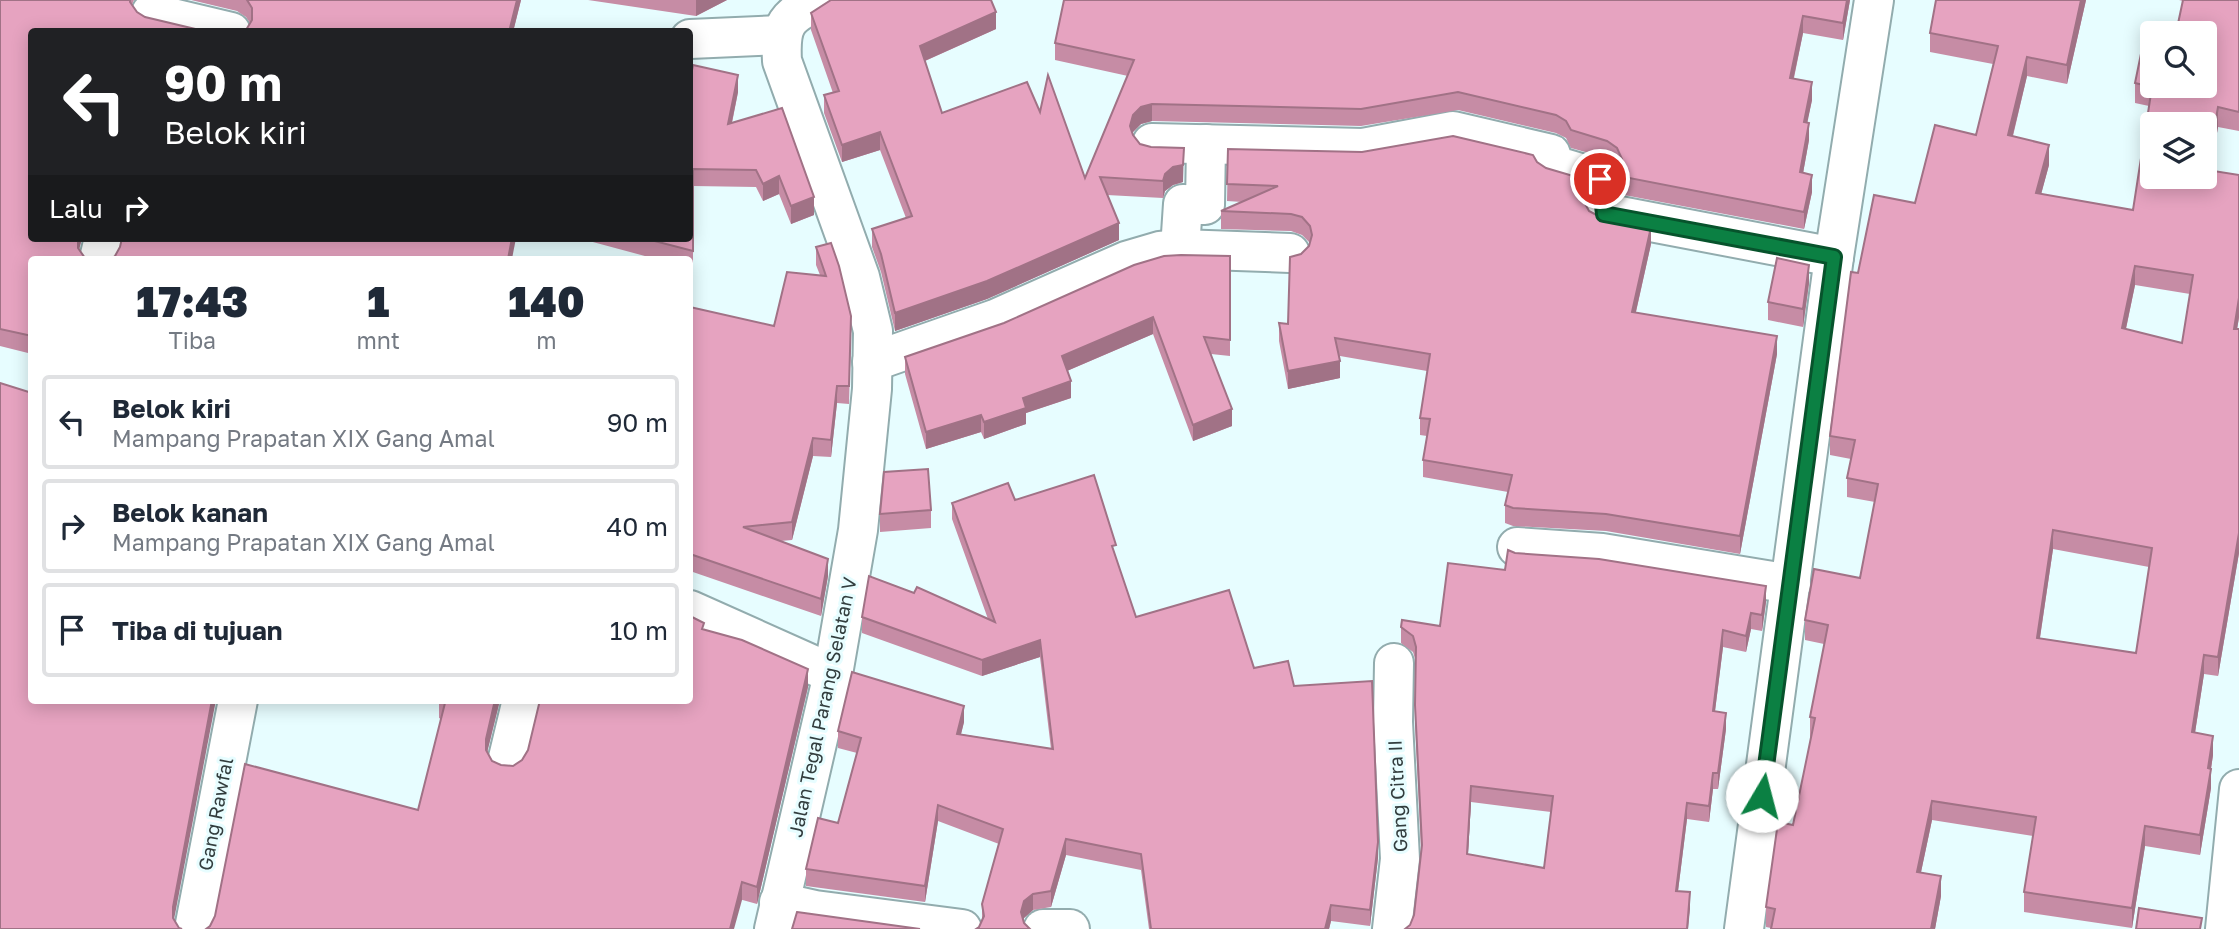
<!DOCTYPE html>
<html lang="id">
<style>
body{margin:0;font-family:"Golos Text",sans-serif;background:#f6f6f7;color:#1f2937;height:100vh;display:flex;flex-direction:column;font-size:26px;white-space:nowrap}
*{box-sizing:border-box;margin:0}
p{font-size:23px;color:#747a83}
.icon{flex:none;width:38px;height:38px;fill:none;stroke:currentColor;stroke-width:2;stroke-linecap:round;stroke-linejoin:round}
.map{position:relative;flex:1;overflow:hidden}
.sheet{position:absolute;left:28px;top:256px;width:665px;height:448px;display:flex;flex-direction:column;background:#fff;border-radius:7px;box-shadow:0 4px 18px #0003}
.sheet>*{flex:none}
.guide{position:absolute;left:28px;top:28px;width:665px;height:214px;border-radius:7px;box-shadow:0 4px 18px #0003;background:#202124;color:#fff;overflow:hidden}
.tools{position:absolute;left:2140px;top:21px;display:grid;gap:14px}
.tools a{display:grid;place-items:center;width:77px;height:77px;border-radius:7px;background:#fff;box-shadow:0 4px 18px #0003;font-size:35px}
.pin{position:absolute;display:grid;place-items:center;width:60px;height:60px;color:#fff;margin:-30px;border:4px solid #fff;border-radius:50%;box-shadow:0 2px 7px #0007}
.me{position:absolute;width:77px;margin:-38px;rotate:8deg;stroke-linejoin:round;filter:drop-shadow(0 0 5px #0008)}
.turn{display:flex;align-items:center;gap:24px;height:147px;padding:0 21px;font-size:32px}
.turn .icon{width:91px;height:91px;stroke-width:2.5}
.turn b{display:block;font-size:49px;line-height:60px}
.then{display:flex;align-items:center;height:66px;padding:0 21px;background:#0003;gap:14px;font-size:26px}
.eta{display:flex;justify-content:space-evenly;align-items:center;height:119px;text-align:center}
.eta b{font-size:42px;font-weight:800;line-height:49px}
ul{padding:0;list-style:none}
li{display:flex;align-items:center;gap:21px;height:94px;margin:0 14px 10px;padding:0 7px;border:4px solid #e0e1e3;border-radius:7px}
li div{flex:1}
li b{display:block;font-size:26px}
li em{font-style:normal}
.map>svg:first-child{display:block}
</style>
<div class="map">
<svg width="2239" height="929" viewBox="0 0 2239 929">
<rect width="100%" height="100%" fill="#e7fdff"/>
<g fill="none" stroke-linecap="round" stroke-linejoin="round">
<defs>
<g id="street">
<polyline points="151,13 231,32"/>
<polyline points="690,39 781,35"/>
<polyline points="1152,143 1363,148 1453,131 1551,154 1553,165 1600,179 1604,213 1834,257"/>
<polyline points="1180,249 1183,204 1205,205 1206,144"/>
<polyline points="99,259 104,238"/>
<polyline points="872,362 995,319 1126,261 1160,251 1180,249 1290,253"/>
<polyline points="1517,547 1602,553 1791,584"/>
<polyline points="690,610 833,674"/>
<polyline points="507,762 522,700"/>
<polyline points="779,902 815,910 962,929"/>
<polyline points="194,929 238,700"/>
<path d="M774 929 833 674 858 530 872 389 873 331 860 277 782 61C780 23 786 17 819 0"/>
<polyline points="1043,929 1070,929"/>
<polyline points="1392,929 1400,859 1393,722 1394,663"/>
<polyline points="1744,929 1834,257 1874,0"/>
<polyline points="2225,929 2239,789"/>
</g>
</defs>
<use href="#street" stroke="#92acae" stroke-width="42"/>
<use href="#street" stroke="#fff" stroke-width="38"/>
</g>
<g fill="#c68ca5" fill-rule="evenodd">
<polygon points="0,0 134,0 32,238 82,238 79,249 32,259 32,354 0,346"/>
<polygon points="191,0 521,0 513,32 244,32 246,30 250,23 246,17 237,11"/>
<polygon points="588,0 727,0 696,16"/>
<polygon points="1064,0 1850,0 1843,40 1803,33 1794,78 1812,100 1807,122 1809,140 1803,173 1812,192 1804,229 1624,195 1622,176 1617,166 1607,158 1571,148 1566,138 1556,133 1458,110 1361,126 1152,121 1141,124 1133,132 1133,135 1140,144 1183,182 1173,185 1165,191 1163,198 1107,195 1119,240 987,299 895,331 881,272 872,247 872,229 906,218 880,150 842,162 824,113 824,95 833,93 811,30 811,13 829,2 996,29 925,61 942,113 1040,112 1085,178 1128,76 1055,60 1055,43"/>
<path d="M1936 0H2086L2067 84 2027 76 2013 136 2049 165 2041 194 2133 210 2149 106 2135 103V83L2205 86 2183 1 2179 0H2239V131L2218 127 2211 170 2239 175V318L2237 329H2239V553L2218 676 2204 674 2195 733 2213 755 2211 769V788L2200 855 2145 846 2132 928 2024 912V892L2033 836 1932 820 1921 872 1941 896 1935 929H1771V928L1766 927V907L1793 825 1811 737H1810V717L1824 644 1805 640V620L1860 578 1875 502 1847 497V478L1851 459 1830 455V436L1858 273 1915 203 1976 135 1993 64 1930 52V33ZM2135 285 2190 294 2182 343 2126 329ZM2053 549 2149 567 2136 653 2040 638Z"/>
<polygon points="690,80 738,92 732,123 814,215 791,224 779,194 763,201 756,187 693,186 693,269 690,268 690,259 656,259 578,238 690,238"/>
<polygon points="1228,149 1537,162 1582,198 1589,211 1651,244 1636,312 1777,354 1740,554 1606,531 1513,526 1505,523 1505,505 1508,492 1423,477 1423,460 1427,436 1420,435 1420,418 1427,371 1340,356 1340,378 1288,389 1279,341 1279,323 1288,324 1301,254 1309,246 1310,243 1302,235 1291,231 1221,229 1221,211 1242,202 1227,201"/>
<polygon points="816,247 851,333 849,404 837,403 831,457 813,456 792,540 781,541 828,576 821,616 690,571 690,307 774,326 820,275 816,265"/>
<polygon points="1230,256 1230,356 1211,354 1232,426 1193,441 1153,334 1067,371 1071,398 1026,413 1026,424 984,439 981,432 926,449 905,374 905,357"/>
<polygon points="1809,283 1803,327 1768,320 1768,302"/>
<polygon points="1015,500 1116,557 1136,617 1294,686 1378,858 1370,926 1331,921 1329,929 1149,929 1141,870 1066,855 1051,907 1033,910 1024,918 979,927 982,919 982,904 999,844 938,821 925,902 806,886 806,869 838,823 857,753 838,748 838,731 964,722 961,734 1051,749 1040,657 982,676 862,633 862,617 914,593 988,619 952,519 952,503"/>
<polygon points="931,510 931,528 880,532 880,514"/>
<path d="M1515 553 1766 602 1762 631 1751 629 1746 652 1723 647 1715 711 1726 729 1718 789H1713L1709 822 1687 819 1678 891 1690 909 1410 925 1414 915 1421 850 1415 722 1416 662 1413 652 1401 643V627L1440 626 1505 570ZM1471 802 1551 812 1544 868 1468 854Z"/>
<polygon points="704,630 808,687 757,904 418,810 441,719 439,718 439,700 500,700 487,752 492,761 501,765 513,766 522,760"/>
</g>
<g fill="#a17286">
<polygon points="517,0 521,0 513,32 509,32"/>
<polygon points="696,0 727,0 696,16"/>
<polygon points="1847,0 1850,0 1843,40 1843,23"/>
<polygon points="2081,0 2086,0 2067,84 2067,65"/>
<polygon points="996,12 996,29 920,63 920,46"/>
<polygon points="1803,16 1803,33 1790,95 1790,78"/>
<polygon points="2027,57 2027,76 2008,155 2008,135"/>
<polygon points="738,75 738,92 728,141 728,124"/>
<polygon points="1812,82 1812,100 1804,139 1804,122"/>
<polygon points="1152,104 1152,121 1141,124 1133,132 1130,143 1130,126 1133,115 1141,107"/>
<polygon points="2218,107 2218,127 2207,189 2207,170"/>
<polygon points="1809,123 1809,140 1800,190 1800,172"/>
<polygon points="880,132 880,150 842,162 842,145"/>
<polygon points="2049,145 2049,165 2036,213 2036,193"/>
<polygon points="1184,148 1183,182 1173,185 1165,191 1163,198 1163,181 1165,174"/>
<polygon points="1812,175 1812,192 1804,229 1804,212"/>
<polygon points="779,176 779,194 763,201 763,184"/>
<polygon points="814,197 814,215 791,224 791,206"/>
<polygon points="1119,223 1119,240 987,299 895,331 895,313"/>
<polygon points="1651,227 1651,244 1632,329 1632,312"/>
<polygon points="78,238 82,238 78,254"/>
<polygon points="512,238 516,238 512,259 508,259"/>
<polygon points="1809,265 1809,283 1803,327 1803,309"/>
<polygon points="2135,266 2135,285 2122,347 2122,328"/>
<polygon points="2239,298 2239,317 2234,348 2234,329"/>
<polygon points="1153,317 1153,334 1062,373 1062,356"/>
<polygon points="1777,336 1777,354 1740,554 1740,536"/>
<polygon points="1340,361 1340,378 1288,389 1288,371"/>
<polygon points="1071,381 1071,398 1026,413 1026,424 984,439 984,422 1023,398"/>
<polygon points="837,386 837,403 831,457 831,440"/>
<polygon points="1232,409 1232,426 1193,441 1193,425"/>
<polygon points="981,415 981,432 926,449 926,432"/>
<polygon points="813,438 813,456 792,540 792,522"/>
<polygon points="2053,530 2053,549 2037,657 2037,638"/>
<polygon points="2239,533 2239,553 2218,676 2218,657"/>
<polygon points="828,559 828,576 821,616 821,599"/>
<polygon points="1766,586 1766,602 1762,631 1762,615"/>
<polygon points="1751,613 1751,629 1746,652 1746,636"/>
<polygon points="1723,630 1723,647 1713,727 1713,711"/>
<polygon points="1040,640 1040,657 982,676 982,660"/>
<polygon points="2204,655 2204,674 2192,752 2192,732"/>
<polygon points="808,669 808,687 757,904 757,887"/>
<polygon points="212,700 216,700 173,925 173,907"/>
<polygon points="495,700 500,700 486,757 486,739"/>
<polygon points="964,706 964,722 957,750 957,734"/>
<polygon points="1726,713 1726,729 1718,789 1718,773"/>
<polygon points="2213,736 2213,755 2208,788 2208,768"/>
<polygon points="2211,769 2211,788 2200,855 2200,835"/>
<polygon points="1713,773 1713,789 1709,822 1709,806"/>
<polygon points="1471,786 1471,802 1467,870 1467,854"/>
<polygon points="1932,801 1932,820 1917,891 1917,872"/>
<polygon points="1687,803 1687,819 1676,907 1676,891"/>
<polygon points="938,805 938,821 925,902 925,886"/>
<polygon points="2145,826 2145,846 2132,928 2132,908"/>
<polygon points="1066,839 1066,855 1051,907 1051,891"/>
<polygon points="1378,842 1378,858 1370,926 1370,910"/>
<polygon points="1941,876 1941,896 1935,929 1931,929"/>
<polygon points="742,882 742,900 734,929 730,929"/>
<polygon points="1690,892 1690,909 1688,929 1687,929"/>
<polygon points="1033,894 1033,910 1024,918 1021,928 1021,912 1024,901"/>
<polygon points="1331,905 1331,921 1329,929 1325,929"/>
</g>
<g fill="#e6a3c0" stroke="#a17286" stroke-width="2" fill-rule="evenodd">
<polygon points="0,0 130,0 130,2 137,12 145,17 208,32 32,32 32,238 78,238 78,248 85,258 87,259 32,259 32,336 0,329"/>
<polygon points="247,0 517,0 509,32 244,32 246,30 252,20 252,8"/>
<polygon points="831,0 991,0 996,12 920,46 942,113 1027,82 1040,112 1048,75 1085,178 1134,60 1055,43 1064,0 1847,0 1843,23 1803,16 1790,78 1812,82 1804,122 1809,123 1800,172 1812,175 1804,212 1624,177 1622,159 1617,148 1607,141 1571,130 1566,121 1556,115 1458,92 1361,109 1152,104 1141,107 1133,115 1130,126 1133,135 1140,144 1151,147 1184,148 1183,165 1173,167 1165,174 1163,181 1100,177 1119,223 987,281 895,313 881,254 872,229 912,216 880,132 842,145 824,95 839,91 811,13"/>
<path d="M1936 0H2081L2067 65 2027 57 2008 135 2049 145 2036 193 2133 210 2152 87 2135 83 2143 44 2152 46V86H2205V33H2176L2183 0H2239V112L2218 107 2207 170 2239 175V298L2234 329H2239V533L2218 657 2204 655 2192 732 2213 736 2208 768 2211 769 2200 835 2145 826 2132 908 2024 892 2036 817 1932 801 1917 872 1941 876 1931 929H1771L1775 909 1766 907 1778 822 1793 825 1815 718 1810 717 1828 625 1805 620 1814 569 1860 578 1878 484 1847 478 1855 440 1830 436 1851 272 1858 273 1874 195 1915 203 1935 125 1976 135 1998 46 1930 33ZM2152 124H2205V177H2152ZM2135 266 2193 275 2182 343 2122 328ZM2053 530 2152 548 2136 653 2037 638Z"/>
<polygon points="693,65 738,75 728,124 782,108 814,197 791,206 779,176 763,184 756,170 693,169 693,251 643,238 690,238 690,80"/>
<polygon points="1453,136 1533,155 1537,162 1546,168 1580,178 1582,198 1589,211 1600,217 1651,227 1632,312 1777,336 1740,536 1606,514 1513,508 1505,505 1512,475 1423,460 1430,419 1420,418 1430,354 1335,338 1340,361 1288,371 1279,323 1288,324 1290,257 1301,254 1309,246 1312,235 1310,226 1302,217 1291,214 1221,211 1278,186 1227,184 1228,149 1362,152"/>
<polygon points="122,238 512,238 508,259 111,259 115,256 120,247"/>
<polygon points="831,243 839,266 851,316 849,386 837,386 831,440 813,438 792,522 743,527 828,559 821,599 690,554 690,307 774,326 787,272 826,276 816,247"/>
<polygon points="1181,255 1230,256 1230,340 1204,337 1232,409 1193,425 1153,317 1062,356 1071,381 1023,398 1026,408 984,422 981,415 926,432 905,357 1004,323 1134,265 1164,256"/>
<polygon points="1777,258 1809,265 1803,309 1768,302"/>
<polygon points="0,383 32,393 32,700 212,700 173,907 173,918 179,928 182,929 0,929"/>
<polygon points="928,469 931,510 880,514 884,472"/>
<polygon points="1094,475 1116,545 1112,546 1136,617 1229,590 1254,668 1288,661 1294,686 1372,681 1378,842 1370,910 1331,905 1325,929 1151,929 1141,854 1066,839 1051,891 1033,894 1024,901 1021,912 1024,923 1030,929 976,929 979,927 984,916 982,904 1003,829 938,805 925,886 806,869 818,818 838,823 861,738 838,731 852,672 964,706 957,734 1053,749 1040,640 982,660 862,617 869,576 914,593 917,587 995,622 952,503 1008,483 1015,500"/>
<path d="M1508 550 1515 553 1599 559 1766 586 1762 615 1751 613 1746 636 1723 630 1713 711 1726 713 1718 773H1713L1709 806 1687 803 1676 891 1690 892 1687 929H1405L1410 925 1414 915 1422 845 1415 705 1416 647 1413 636 1401 627 1402 620 1440 626 1448 563 1505 570ZM1471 786 1553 796 1544 868 1467 854Z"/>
<polygon points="690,616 704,623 702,629 742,640 808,669 757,887 742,882 730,929 206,929 210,926 215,916 245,764 418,810 445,703 439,700 495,700 486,739 486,750 492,761 501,765 513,766 522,760 528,750 540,700 690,700"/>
<polygon points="2139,908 2202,918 2200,929 2136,929"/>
<polygon points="797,912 920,929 792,929"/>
</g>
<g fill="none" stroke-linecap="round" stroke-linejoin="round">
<defs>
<polyline id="route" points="1600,179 1604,214 1834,257 1762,796"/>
</defs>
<use href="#route" stroke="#07532c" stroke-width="18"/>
<use href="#route" stroke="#0b8043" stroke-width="12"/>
</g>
<g text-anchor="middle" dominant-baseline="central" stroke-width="6" stroke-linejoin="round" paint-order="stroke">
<g font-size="19" fill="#323d3e" stroke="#e7fdff">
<text transform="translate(822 707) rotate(-78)">Jalan Tegal Parang Selatan V</text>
<text transform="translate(1397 796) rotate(-93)">Gang Citra II</text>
<text transform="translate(215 814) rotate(-79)">Gang Rawfal</text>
</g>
</g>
</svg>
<div class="tools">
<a><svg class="icon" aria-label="search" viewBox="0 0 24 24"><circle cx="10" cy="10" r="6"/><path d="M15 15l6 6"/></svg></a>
<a><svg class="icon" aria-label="layers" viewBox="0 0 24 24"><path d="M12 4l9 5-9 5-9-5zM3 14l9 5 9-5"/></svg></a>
</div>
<div class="pin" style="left:1600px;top:179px;background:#d93025"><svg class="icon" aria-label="arrive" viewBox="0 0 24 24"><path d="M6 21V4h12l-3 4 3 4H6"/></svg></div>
<svg class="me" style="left:1762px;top:796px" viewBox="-20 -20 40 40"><circle r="19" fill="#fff"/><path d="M0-13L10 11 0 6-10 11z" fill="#0b8043"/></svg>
<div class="guide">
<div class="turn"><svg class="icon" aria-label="left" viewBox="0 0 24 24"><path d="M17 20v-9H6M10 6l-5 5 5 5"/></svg><div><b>90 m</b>Belok kiri</div></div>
<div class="then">Lalu<svg class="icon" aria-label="right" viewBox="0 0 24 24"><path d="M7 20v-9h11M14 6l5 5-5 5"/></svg></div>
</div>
<section class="sheet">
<div class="eta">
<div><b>17:43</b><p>Tiba</p></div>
<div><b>1</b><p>mnt</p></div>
<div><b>140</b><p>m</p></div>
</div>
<ul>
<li><svg class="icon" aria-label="left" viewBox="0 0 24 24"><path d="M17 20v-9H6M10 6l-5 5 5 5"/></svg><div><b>Belok kiri</b><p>Mampang Prapatan XIX Gang Amal</p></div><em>90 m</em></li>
<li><svg class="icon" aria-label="right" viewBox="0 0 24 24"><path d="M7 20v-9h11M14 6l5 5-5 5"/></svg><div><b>Belok kanan</b><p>Mampang Prapatan XIX Gang Amal</p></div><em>40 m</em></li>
<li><svg class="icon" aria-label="arrive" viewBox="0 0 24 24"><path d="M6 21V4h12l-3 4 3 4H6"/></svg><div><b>Tiba di tujuan</b></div><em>10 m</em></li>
</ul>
</section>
</div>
